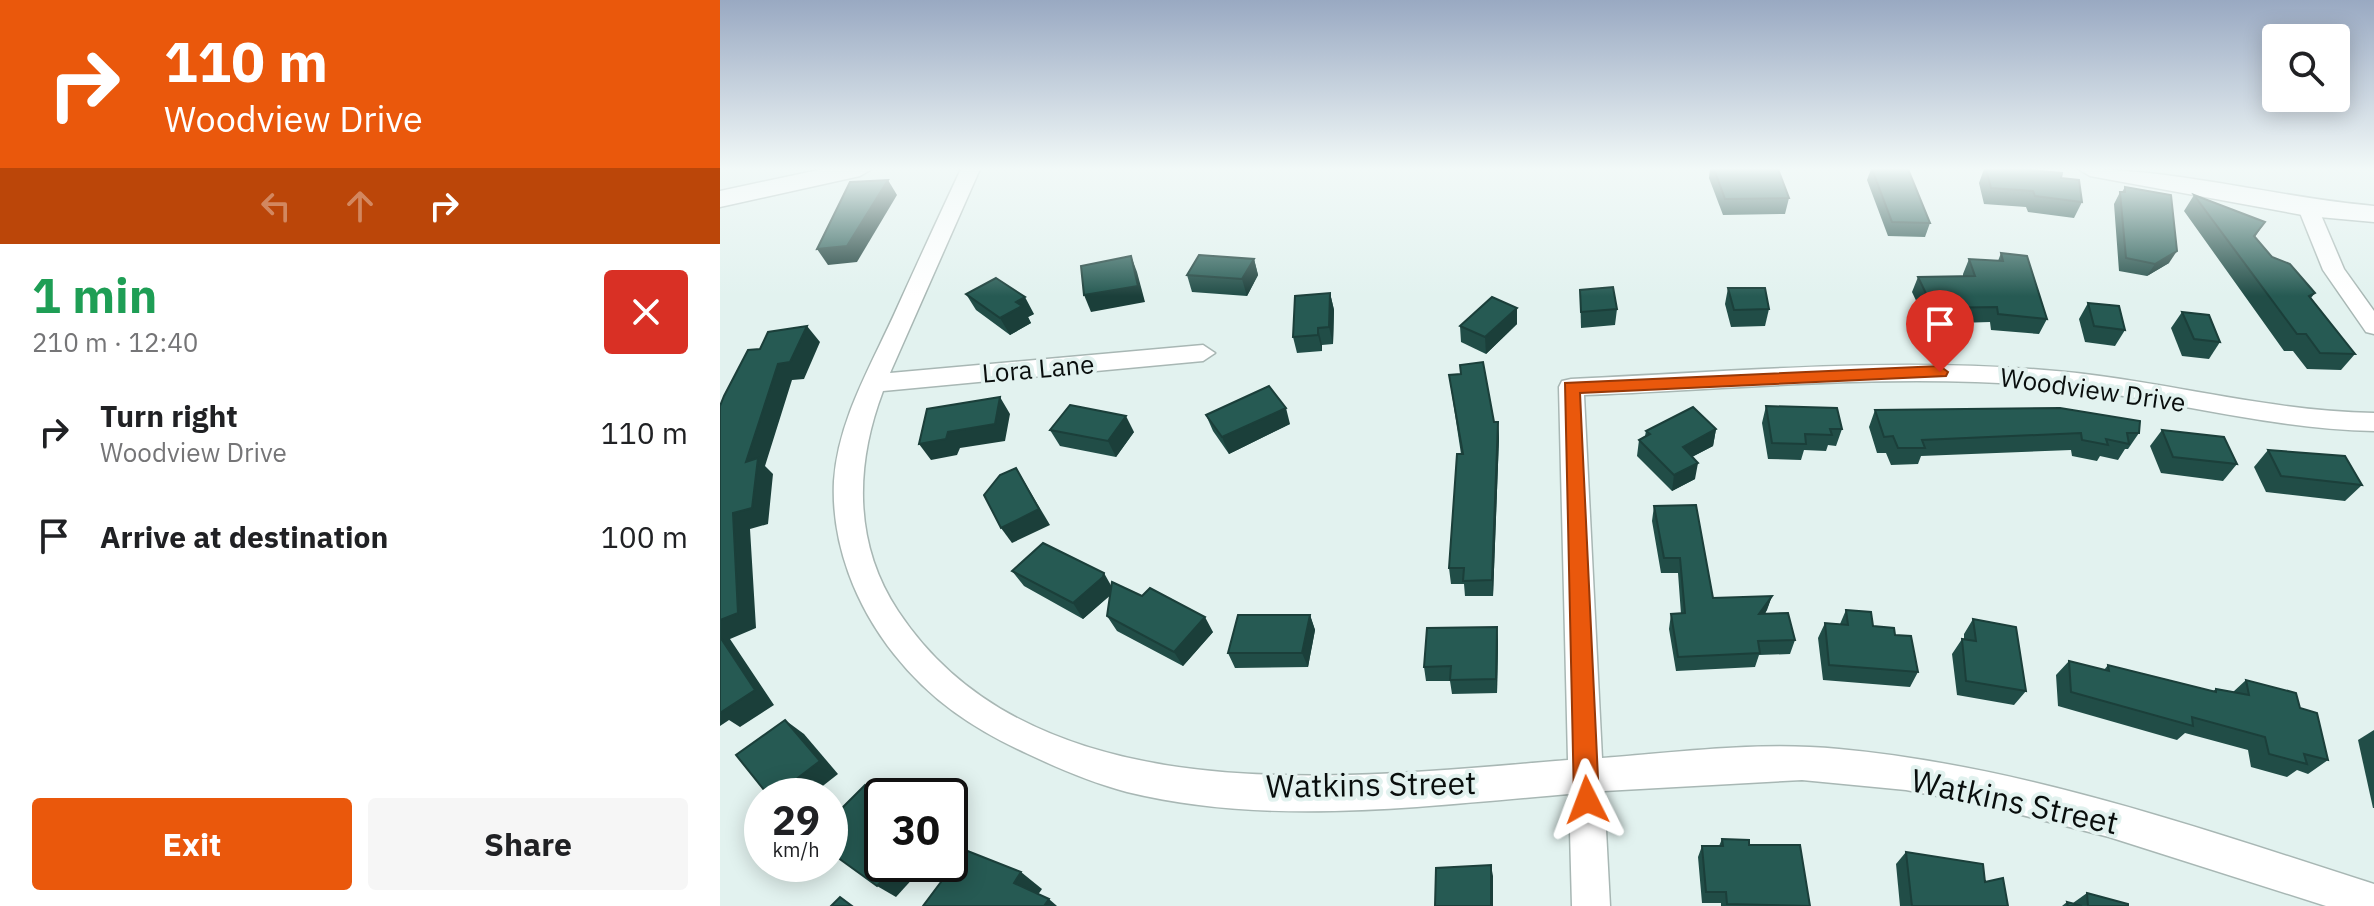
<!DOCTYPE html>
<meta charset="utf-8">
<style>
body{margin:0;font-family:"IBM Plex Sans",sans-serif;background:#f6f6f6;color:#202124;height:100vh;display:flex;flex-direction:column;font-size:30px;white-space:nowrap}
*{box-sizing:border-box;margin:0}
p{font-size:26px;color:#757577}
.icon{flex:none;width:44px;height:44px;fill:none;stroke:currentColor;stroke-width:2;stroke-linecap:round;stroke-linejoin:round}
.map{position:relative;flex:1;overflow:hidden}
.side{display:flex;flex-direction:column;background:#fff;width:720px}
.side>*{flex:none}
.guide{background:#ea580c;color:#fff;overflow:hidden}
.fabs{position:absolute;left:1542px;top:24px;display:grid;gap:16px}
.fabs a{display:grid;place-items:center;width:88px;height:88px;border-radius:8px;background:#fff;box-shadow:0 4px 20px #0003;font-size:40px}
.speed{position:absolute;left:24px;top:778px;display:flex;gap:16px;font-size:40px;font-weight:700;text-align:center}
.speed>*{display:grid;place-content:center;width:104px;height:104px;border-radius:50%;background:#fff;box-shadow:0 4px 20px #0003;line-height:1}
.speed small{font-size:20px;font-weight:400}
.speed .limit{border:4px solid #111;border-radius:12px;background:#fff;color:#111}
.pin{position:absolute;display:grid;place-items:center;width:68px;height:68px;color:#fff;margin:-82px -34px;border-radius:50% 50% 50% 0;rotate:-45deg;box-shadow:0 0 8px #0007}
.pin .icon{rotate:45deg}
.me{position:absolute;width:88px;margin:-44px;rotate:357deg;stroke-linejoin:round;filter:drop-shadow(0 0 6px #0008)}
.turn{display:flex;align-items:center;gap:28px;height:168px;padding:0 32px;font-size:36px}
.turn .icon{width:104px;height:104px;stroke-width:2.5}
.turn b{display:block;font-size:56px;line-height:68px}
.lanes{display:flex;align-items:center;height:76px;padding:0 32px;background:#0003;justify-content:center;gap:40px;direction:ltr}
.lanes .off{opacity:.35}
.round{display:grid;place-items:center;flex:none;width:84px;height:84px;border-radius:8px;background:#f6f6f6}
.summary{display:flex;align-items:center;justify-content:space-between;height:136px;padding:0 32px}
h1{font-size:48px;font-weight:800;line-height:60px;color:#1e9e55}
.button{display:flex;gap:16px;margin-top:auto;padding:16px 32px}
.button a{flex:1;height:92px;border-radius:8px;background:#ea580c;color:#fff;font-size:32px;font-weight:800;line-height:92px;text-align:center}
.button a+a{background:#f6f6f6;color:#202124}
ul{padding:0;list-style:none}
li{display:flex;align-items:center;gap:24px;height:104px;padding:0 32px}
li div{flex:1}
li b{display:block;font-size:30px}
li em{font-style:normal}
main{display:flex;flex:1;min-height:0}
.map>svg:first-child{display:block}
</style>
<main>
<section class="side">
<div class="guide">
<div class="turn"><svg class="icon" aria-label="right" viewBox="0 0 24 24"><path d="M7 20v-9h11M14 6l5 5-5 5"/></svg><div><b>110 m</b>Woodview Drive</div></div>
<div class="lanes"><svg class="icon off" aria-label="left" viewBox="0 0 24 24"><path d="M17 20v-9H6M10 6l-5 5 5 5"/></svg><svg class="icon off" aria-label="ahead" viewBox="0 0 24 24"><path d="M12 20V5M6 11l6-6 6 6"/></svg><svg class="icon" aria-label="right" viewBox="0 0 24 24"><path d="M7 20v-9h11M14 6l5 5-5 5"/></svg></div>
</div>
<div class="summary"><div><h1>1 min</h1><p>210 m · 12:40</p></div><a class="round" style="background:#d93025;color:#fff"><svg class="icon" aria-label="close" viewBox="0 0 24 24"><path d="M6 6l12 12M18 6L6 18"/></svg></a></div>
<ul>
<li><svg class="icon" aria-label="right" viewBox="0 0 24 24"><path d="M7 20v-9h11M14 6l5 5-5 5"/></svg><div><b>Turn right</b><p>Woodview Drive</p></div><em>110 m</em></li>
<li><svg class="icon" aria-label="arrive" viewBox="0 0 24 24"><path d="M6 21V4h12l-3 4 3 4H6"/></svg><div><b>Arrive at destination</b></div><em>100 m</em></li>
</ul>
<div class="button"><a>Exit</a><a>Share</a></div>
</section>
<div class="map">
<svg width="1654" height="906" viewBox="0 0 1654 906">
<rect width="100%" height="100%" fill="#e2f2ef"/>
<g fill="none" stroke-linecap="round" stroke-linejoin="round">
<defs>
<g id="minor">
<path d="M241 169H260L170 373 483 345 495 353 483 361 163 391C135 465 133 543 178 611 316 820 634 777 848 760L839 387 842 381 851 379C1008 372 1167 357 1324 370 1435 378 1542 411 1654 413V431C1542 429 1435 395 1324 386 1171 373 1016 389 864 395L882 758C960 752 1041 741 1119 749 1303 766 1479 828 1654 884V906H1606L1389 837 1254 803 1186 790 1082 780 884 791 890 906H852L849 794C705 806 549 827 407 792 373 783 340 769 308 754 254 729 211 701 174 654 136 606 111 544 114 481 118 422 149 369 173 317 195 268 218 218 241 169Z"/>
<polygon points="1588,202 1598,208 1624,269 1654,311 1654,334 1646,332 1603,270 1578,208"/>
</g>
<g id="tertiary">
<polygon points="103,169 152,169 140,176 0,207 0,191"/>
<path d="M1358 169C1458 169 1555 197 1654 206V222L1588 216 1370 176Z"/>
</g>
</defs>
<use href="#minor" stroke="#a8b7b4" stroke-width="3"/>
<use href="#tertiary" stroke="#a8b7b4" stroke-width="3"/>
<use href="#minor" fill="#fff" fill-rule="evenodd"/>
<use href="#tertiary" fill="#fff" fill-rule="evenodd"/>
</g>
<g fill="#214d47">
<polygon points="990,169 1058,169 1069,198 1065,214 1003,215 989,178"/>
<polygon points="1151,169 1188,169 1210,223 1205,237 1168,236 1147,180"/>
<polygon points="1264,169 1297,169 1341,178 1362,202 1354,218 1308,212 1306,207 1264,204 1259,183"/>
<polygon points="1405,187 1449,263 1427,276 1399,271 1394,204 1400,192 1402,192"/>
<polygon points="1474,195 1545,222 1535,237 1552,257 1595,293 1591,298 1635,354 1621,370 1587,369 1573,351 1564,351 1464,211"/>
<polygon points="1281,253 1327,319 1319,334 1271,330 1270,322 1207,324 1192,292 1198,277 1243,276 1243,274 1249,259 1278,261"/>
<polygon points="534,259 538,275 527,296 472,292 467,275"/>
<polygon points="1008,288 1049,309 1045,326 1011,327 1005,304"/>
<polygon points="860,290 897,309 895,325 861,328"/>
<polygon points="610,293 614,310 613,344 602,345 602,351 577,353 573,337"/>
<polygon points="246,294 314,314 308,317 311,323 290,335 256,310"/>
<polygon points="1368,303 1405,330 1395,346 1365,342 1359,319"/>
<polygon points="797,308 797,324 766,354 741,342 740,326"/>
<polygon points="1462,312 1500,342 1489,359 1462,356 1451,328"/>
<polygon points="740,365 774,422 778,422 779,438 773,596 745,596 744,584 731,584 729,568 741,454 729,375 740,374"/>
<polygon points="1046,406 1122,429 1116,446 1108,445 1106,451 1084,450 1081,460 1048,459 1042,423"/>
<polygon points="1155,410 1419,433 1408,449 1405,449 1398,460 1380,456 1377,461 1352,456 1351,450 1201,456 1198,464 1171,465 1166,453 1157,453 1149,427"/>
<polygon points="486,415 570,424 509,454 493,431"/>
<polygon points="996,429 993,446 972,457 975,479 952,491 917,456 919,440 925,436 926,431"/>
<polygon points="330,430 414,432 396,457 340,446"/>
<polygon points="1442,430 1517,464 1503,481 1441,473 1430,446"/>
<polygon points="1548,450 1642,485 1625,501 1546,492 1534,467"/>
<polygon points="934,506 993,598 1052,596 1045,614 1075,640 1070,654 1039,655 1035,667 956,671 949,629 951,614 961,614 958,573 941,573 932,521"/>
<polygon points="292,571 392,586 493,632 463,666 397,631 387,616 390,595 363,619 304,586"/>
<polygon points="1126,610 1153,626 1175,635 1198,672 1190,687 1103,680 1098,638 1105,623 1120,624"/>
<polygon points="590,615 595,630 588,667 515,668 508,653"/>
<polygon points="1253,619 1306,691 1294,705 1237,695 1232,654 1242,639 1244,639 1244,634"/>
<polygon points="777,627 778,642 777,693 732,694 730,681 706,681 704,667"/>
<polygon points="1349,661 1384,670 1388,665 1493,691 1496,689 1513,692 1526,680 1580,708 1608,760 1588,774 1577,770 1567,777 1531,767 1528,750 1465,733 1457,740 1338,706 1336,675"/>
<polygon points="1654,730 1654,808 1653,808 1638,740"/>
<polygon points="1002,839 1029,845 1090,906 1001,906 1001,903 982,903 978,857 982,846 999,846"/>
<polygon points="1186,852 1288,906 1180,906 1176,864"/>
<polygon points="1367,893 1408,906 1342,906 1347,902 1353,903"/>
</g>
<g fill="#1b3f3a">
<polygon points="168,180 177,195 137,262 108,265 97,249"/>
<polygon points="1457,251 1449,263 1427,276 1435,264"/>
<polygon points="411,256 417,272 425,302 371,312 364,295"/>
<polygon points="534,259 538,275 527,296 522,279"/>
<polygon points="610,293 614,310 613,344 609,327"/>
<polygon points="305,297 314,314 308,317 311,323 290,335 280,318 296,302"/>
<polygon points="797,308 797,324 766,354 765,337"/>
<polygon points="87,326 100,342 84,379 72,380 45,466 53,474 48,524 30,529 36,628 10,639 54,705 20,727 9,720 0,726 0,620 13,513 26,462 58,364"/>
<polygon points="598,328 602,345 602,351 598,335"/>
<polygon points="280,397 290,414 285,441 240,448 237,455 211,460 199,444"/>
<polygon points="566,408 570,424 509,454 502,437"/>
<polygon points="406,416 414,432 396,457 388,441"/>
<polygon points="778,422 779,438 773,596 772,580"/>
<polygon points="996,429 993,446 960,463 963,447"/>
<polygon points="978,463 975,479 952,491 954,475"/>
<polygon points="296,468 330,525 292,543 281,528"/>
<polygon points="384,573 393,589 393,593 363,619 353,603"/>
<polygon points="1052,596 1047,610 1035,629 1039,614"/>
<polygon points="590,615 595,630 588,667 582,653"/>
<polygon points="485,617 493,632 463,666 454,652"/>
<polygon points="777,627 778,642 777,693 776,679"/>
<polygon points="65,720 84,734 118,774 90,796 54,796"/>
<polygon points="178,864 206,864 176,897 157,886"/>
<polygon points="771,865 773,876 773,906 771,906"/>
<polygon points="301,872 322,889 315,899 294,883"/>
<polygon points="329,899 337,906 324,906"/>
</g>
<g fill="#265a53" stroke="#1b3f3a" stroke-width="2">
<polygon points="994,169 1058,169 1069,198 1005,199"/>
<polygon points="1152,169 1188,169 1210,223 1172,222"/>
<polygon points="1266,169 1297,169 1342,173 1341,178 1359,180 1362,202 1315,196 1313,191 1271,188"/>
<polygon points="168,180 127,246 97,249 130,182"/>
<polygon points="1405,187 1451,195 1457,251 1435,264 1406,258 1400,192 1405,192"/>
<polygon points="1474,195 1545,222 1534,236 1552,257 1570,264 1595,293 1589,296 1635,354 1600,353 1586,334 1577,334"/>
<polygon points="1281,253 1307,256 1327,319 1278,314 1277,307 1213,308 1198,277 1255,276 1249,259 1283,261"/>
<polygon points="479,255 534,259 522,279 467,275"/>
<polygon points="411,256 418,286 364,295 361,266"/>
<polygon points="276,278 305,297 296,302 302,306 280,318 246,294"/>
<polygon points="893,287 897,309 861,312 860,290"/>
<polygon points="1008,288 1045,288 1049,309 1014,310"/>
<polygon points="610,293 609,327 598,328 598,335 573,337 575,296"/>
<polygon points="772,297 797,308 765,337 740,326"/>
<polygon points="1368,303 1399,306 1405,330 1374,326"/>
<polygon points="1462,312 1489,315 1500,342 1474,339"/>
<polygon points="87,326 70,362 58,364 26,462 38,458 32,508 13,513 18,613 0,620 0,406 4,396 28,350 40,349 48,332"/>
<polygon points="763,362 774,422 778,422 772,580 743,581 744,568 729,568 737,454 743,454 729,375 741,374 740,365"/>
<polygon points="549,386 566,408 502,437 486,415"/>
<polygon points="280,397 275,424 228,432 226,439 199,444 207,409"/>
<polygon points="350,405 406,416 388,441 330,430"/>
<polygon points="1046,406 1117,408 1122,429 1110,429 1112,435 1085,434 1086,444 1052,443"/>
<polygon points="973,407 996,429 963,447 978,463 954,475 919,440 930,434 926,431"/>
<polygon points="1340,408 1420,421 1419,433 1407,433 1409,444 1386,439 1388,445 1362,440 1361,433 1202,440 1205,448 1178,448 1173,436 1164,437 1155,410"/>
<polygon points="1442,430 1504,437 1517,464 1453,457"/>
<polygon points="1548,450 1625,456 1642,485 1561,476"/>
<polygon points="296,468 319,509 281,528 264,495 280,475"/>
<polygon points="976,505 993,598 1052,596 1039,614 1068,613 1075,640 1038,641 1040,653 958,657 951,614 965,613 960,558 944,558 934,506"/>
<polygon points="323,543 384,573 383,577 353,603 292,571"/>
<polygon points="392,582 422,596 430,588 485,617 454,652 387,616"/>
<polygon points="1126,610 1151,612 1153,626 1174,628 1175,635 1191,636 1198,672 1109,665 1105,623 1128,625"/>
<polygon points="518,615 590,615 582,653 508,653"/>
<polygon points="1253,619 1296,627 1306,691 1246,681 1242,639 1256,641"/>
<polygon points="777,627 776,679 730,680 731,666 704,667 707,628"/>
<polygon points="0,637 35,690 0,713"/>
<polygon points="1349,661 1389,671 1388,665 1496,692 1496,689 1529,695 1526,680 1576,693 1580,708 1597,713 1608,760 1584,754 1587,764 1549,754 1545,737 1472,717 1473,726 1351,692"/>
<polygon points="65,720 100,761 54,796 49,796 16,755"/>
<polygon points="145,785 162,796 162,864 178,864 157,886 110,852 110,820"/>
<polygon points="1002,839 1029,840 1029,845 1080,845 1090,906 1007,904 1006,892 986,892 982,846 1003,846"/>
<polygon points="245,850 301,872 294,883 329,899 324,906 203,906"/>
<polygon points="1186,852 1263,864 1265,882 1283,878 1288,906 1192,906"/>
<polygon points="771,865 771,906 715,906 716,868"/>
<polygon points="1367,893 1408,904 1408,906 1368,906"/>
<polygon points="120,897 132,906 111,906"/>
<polygon points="1347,902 1362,906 1348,906"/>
</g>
<linearGradient id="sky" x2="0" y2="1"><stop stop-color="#99a9c2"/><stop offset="0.57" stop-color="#f2f9f8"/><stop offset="1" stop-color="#f2f9f8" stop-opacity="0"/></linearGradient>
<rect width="1654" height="296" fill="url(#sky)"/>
<polygon fill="#ea580c" stroke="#983908" stroke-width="2" points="1220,366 1228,372 1226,376 860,393 879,800 875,809 867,812 858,809 854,800 845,383"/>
<g text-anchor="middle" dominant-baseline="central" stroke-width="8" stroke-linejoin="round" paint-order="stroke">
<g font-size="26" fill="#090e0d" stroke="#e2f2ef">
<text transform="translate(318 368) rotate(-5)">Lora Lane</text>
<text transform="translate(1373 389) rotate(8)">Woodview Drive</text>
</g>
<g font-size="32" fill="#090e0d" stroke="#e2f2ef">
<text transform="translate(651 784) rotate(-1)">Watkins Street</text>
<text transform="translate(1295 801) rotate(12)">Watkins Street</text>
</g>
</g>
</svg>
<div class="fabs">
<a><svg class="icon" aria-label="search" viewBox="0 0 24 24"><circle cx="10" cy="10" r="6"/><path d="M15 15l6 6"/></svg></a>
</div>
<div class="speed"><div>29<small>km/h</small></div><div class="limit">30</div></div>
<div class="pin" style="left:1220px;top:372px;background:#d93025"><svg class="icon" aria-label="arrive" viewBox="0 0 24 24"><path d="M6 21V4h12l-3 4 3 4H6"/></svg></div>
<svg class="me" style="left:867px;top:800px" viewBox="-20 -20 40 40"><path d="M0-17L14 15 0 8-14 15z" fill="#ea580c" stroke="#fff" stroke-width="4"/></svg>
</div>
</main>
